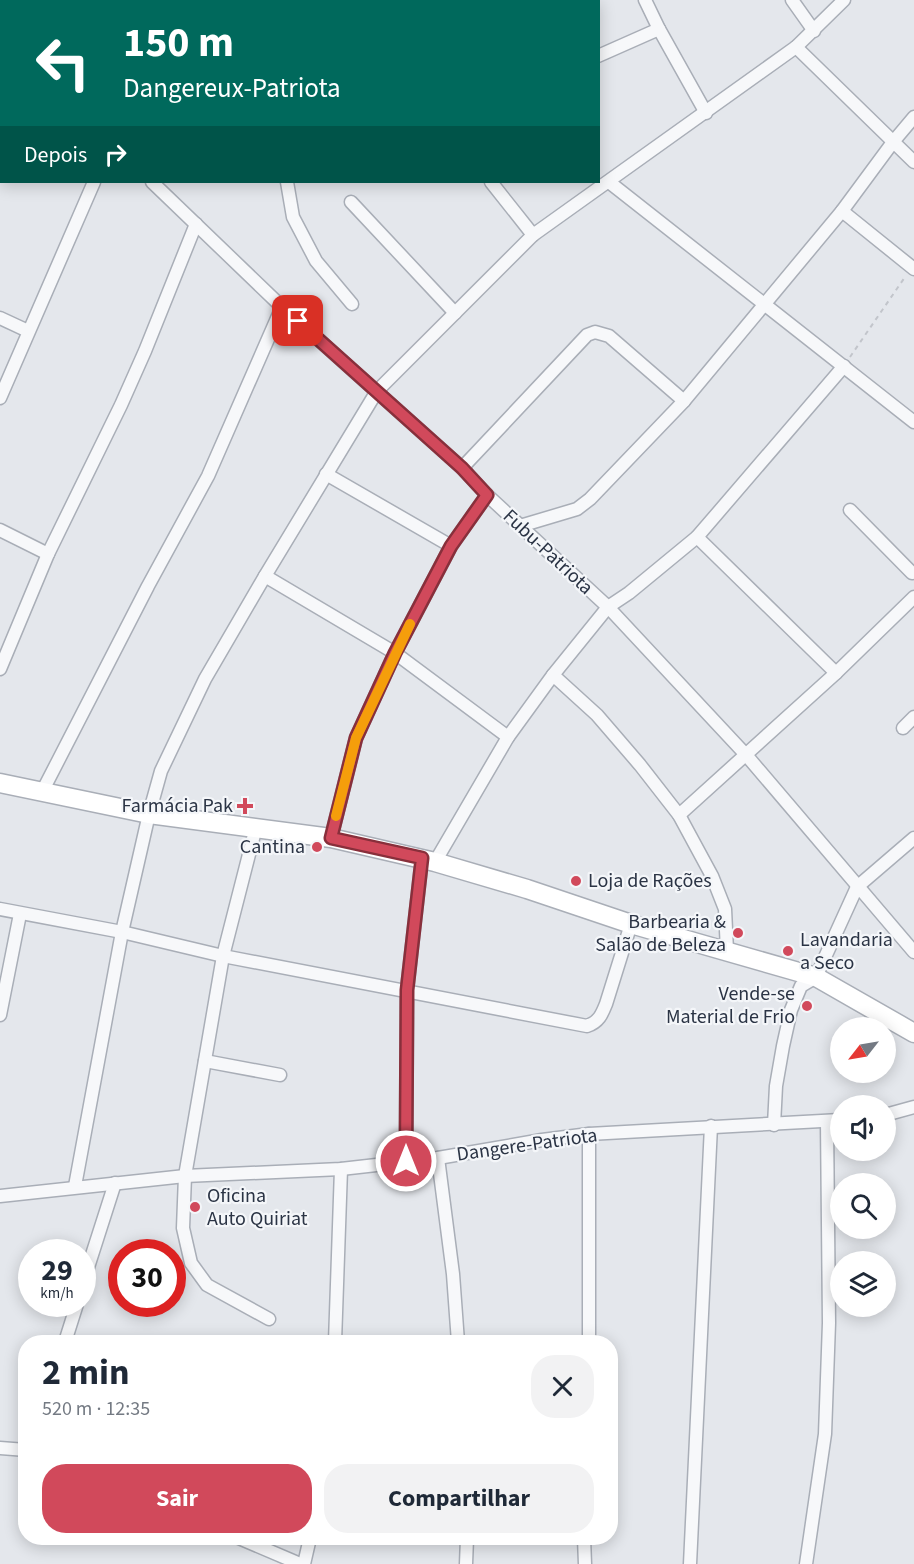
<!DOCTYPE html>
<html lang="pt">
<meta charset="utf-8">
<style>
body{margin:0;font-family:"Source Sans 3",sans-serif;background:#f2f2f3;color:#1f2937;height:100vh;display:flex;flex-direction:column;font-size:22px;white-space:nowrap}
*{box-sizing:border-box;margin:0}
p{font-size:20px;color:#747a83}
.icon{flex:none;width:33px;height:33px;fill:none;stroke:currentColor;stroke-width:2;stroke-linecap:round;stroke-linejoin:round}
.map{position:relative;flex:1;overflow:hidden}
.drawer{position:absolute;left:18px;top:1335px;width:600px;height:210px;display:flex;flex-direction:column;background:#fff;border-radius:24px;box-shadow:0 3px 15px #0003}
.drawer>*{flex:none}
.guide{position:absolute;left:0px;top:0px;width:600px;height:183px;box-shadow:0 3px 15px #0003;background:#00695c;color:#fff;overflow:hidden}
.needle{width:39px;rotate:239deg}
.fabs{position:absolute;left:830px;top:1017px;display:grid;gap:12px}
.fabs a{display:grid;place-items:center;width:66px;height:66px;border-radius:50%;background:#fff;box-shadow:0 3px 15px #0003;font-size:30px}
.speed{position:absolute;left:18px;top:1239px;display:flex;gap:12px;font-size:30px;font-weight:700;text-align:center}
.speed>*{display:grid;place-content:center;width:78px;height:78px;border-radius:50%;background:#fff;box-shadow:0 3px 15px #0003;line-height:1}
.speed small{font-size:15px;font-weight:400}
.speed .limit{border:9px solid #d22;background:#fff;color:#111}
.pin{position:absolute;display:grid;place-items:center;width:51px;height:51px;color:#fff;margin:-26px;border-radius:12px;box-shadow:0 3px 9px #0006}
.me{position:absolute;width:66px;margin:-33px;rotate:0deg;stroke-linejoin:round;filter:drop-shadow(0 0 4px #0008)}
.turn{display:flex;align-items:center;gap:21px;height:126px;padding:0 24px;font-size:27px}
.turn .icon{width:78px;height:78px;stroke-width:2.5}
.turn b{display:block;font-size:42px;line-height:51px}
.then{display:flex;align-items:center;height:57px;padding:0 24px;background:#0003;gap:12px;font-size:22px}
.round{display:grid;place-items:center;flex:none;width:63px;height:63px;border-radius:24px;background:#f2f2f3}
.overview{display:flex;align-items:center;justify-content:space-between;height:102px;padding:0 24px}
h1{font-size:36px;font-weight:700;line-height:45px}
.action{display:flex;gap:12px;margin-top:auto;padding:12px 24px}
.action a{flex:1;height:69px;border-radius:24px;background:#d1495b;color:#fff;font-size:24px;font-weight:700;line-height:69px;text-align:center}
.action a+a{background:#f2f2f3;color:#1f2937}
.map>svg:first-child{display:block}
</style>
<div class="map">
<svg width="914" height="1564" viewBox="0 0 914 1564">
<rect width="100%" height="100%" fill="#e4e7ec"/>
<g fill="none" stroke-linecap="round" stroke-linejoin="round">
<defs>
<g id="street">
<polyline points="45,0 46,2"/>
<polyline points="245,0 245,2"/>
<polyline points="379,0 380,2"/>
<polyline points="645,0 659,29 706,113"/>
<polyline points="792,0 814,31"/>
<polyline points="119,2 128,0"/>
<polyline points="457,2 459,0"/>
<polyline points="796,47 914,162"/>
<polyline points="598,56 659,29"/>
<polyline points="0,81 2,82"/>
<polyline points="0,118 2,114"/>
<polyline points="152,182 282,307 462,468 487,495 608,607 747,756 914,952"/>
<polyline points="287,182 293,217 316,261 352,304"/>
<polyline points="491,182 533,235"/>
<polyline points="609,182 914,422"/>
<polyline points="351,202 455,313"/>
<polyline points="842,211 914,269"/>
<polyline points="0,318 28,331"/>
<polyline points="0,398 94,182"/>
<polyline points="462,468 587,335 595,332 609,336 684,401"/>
<polyline points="326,474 451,546"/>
<polyline points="850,510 912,573"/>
<polyline points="520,526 577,509 590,499 684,401 842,211 893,142 914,117"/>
<polyline points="0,530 48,554"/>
<polyline points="697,537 836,673"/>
<polyline points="265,576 395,653 508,737"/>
<polyline points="0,669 48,554 121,405 145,351 196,224"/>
<polyline points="553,675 597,715 640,765 679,815 712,876 725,909 727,951"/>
<polyline points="903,728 914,717"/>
<polyline points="42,792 148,586 208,476 282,307"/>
<polyline points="679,815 836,673 914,597"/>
<polyline points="256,827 223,956 185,1176 183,1228 191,1263 207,1285 269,1319"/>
<polyline points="331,838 356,738 395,653 451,546 487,495"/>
<polyline points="435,862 508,737 553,675 608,607 629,593 697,537 844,366"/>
<path d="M0 909 122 932 223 956 587 1026C599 1022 602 1014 606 1004L631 924"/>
<polyline points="0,1015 20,914"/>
<polyline points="205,1061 280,1075"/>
<polyline points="885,1115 914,1107"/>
<polyline points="774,1125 776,1086 783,1046 791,1010 801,986 816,977 857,887 914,838"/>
<polyline points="589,1134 589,1342"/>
<polyline points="438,1158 453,1274 458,1342"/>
<polyline points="406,1161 407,990 422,858"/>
<polyline points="75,1186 122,932 149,814 161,771 205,679 265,576 377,391 533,235 796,47 844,0"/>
<polyline points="0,1196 185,1176 341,1169 438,1158 542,1140 589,1134 840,1120"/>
<polyline points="82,1286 115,1183"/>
<polyline points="65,1342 77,1304"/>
<polyline points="335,1342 341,1169"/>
<polyline points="0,1448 26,1450"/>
<polyline points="239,1538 300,1564"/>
<polyline points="584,1538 585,1564"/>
<polyline points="304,1564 310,1538"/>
<polyline points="466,1564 467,1538"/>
<polyline points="690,1564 711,1126"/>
<polyline points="806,1564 825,1434 829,1323 827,1122"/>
</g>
<polyline id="secondary" points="0,783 149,814 331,838 435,862 527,889 631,924 816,977 914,1033"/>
</defs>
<use href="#street" stroke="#a9aeb7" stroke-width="15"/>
<use href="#secondary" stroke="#a9aeb7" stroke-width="21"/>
<polyline stroke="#c2c5cb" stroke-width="2" stroke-dasharray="4.5 4.5" stroke-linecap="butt" points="850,357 905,277"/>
<use href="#street" stroke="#f7f8fa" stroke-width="12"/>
<use href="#secondary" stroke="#fff" stroke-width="18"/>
</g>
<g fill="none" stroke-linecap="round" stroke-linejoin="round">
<defs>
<polyline id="route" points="298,321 462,468 487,495 451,546 395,653 356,738 331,838 422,858 407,990 406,1161"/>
</defs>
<use href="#route" stroke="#882f3b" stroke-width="15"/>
<use href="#route" stroke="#d1495b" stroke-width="10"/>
<polyline stroke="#f59e0b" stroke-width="10" points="336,816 356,738 410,624"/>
</g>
<g fill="#d1495b" stroke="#f4f6f9" stroke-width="2">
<path d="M242 797h6v6h6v6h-6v6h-6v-6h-6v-6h6z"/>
<circle cx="317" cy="847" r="6"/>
<circle cx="576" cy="881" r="6"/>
<circle cx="738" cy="933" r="6"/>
<circle cx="788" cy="951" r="6"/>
<circle cx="807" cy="1006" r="6"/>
<circle cx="195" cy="1207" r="6"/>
</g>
<g text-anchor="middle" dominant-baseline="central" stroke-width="4.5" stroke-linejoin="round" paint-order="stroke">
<g font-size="20" fill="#2b3445" stroke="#f4f6f9">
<text transform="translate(548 552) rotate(43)">Fubu-Patriota</text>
<text transform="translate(527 1145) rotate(-8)">Dangere-Patriota</text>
</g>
<g font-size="20" fill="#2b3445" stroke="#f4f6f9" text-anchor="end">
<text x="233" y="806">Farmácia Pak</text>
<text x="305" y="847">Cantina</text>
<text x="588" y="881" text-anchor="start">Loja de Rações</text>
<text x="726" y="922">Barbearia &amp;<tspan x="726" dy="23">Salão de Beleza</tspan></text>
<text x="800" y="940" text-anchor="start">Lavandaria<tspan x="800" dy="23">a Seco</tspan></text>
<text x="795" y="994">Vende-se<tspan x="795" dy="23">Material de Frio</tspan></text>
<text x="207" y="1196" text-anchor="start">Oficina<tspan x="207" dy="23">Auto Quiriat</tspan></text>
</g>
</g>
</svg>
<div class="fabs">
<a><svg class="needle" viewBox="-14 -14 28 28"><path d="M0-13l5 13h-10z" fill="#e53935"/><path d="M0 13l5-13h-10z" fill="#747a83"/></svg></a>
<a><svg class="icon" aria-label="sound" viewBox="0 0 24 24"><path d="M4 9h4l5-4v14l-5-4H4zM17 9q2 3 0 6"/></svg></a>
<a><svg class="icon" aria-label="search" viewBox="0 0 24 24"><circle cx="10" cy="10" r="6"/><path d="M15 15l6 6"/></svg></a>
<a><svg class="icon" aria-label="layers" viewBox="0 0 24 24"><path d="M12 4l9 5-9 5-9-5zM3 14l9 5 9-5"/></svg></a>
</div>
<div class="speed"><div>29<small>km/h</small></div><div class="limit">30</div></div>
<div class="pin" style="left:298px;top:321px;background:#d93025"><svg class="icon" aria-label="arrive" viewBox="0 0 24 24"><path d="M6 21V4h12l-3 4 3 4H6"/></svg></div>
<svg class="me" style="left:406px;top:1161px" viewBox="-20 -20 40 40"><circle r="17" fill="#d1495b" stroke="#fff" stroke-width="3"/><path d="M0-11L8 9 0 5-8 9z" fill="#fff"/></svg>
<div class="guide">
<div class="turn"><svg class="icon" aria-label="left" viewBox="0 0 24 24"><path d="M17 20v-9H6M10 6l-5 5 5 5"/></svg><div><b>150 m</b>Dangereux-Patriota</div></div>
<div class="then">Depois<svg class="icon" aria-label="right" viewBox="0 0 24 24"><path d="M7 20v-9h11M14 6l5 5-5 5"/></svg></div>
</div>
<section class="drawer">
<div class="overview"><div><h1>2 min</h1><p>520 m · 12:35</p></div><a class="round"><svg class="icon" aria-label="close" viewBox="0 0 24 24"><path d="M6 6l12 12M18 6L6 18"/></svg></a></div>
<div class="action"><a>Sair</a><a>Compartilhar</a></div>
</section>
</div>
